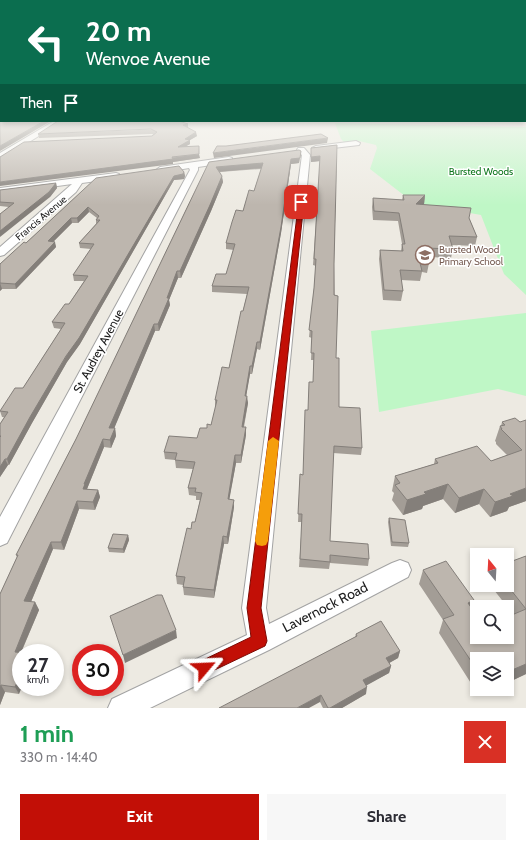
<!DOCTYPE html>
<meta charset="utf-8">
<style>
body{margin:0;font-family:Cabin,sans-serif;background:#f7f7f7;color:#2b2b33;height:100vh;display:flex;flex-direction:column;font-size:15px;white-space:nowrap}
*{box-sizing:border-box;margin:0}
p{font-size:13px;color:#7c7c81}
.icon{flex:none;width:22px;height:22px;fill:none;stroke:currentColor;stroke-width:2;stroke-linecap:round;stroke-linejoin:round}
.map{position:relative;height:708px;overflow:hidden}
.drawer{display:flex;flex-direction:column;background:#fff;flex:1}
.drawer>*{flex:none}
.guide{position:absolute;left:0px;top:0px;width:526px;height:122px;box-shadow:0 2px 6px #0003;background:#0b6e4f;color:#fff;overflow:hidden}
.needle{width:26px;rotate:342deg}
.controls{position:absolute;left:470px;top:548px;display:grid;gap:8px}
.controls a{display:grid;place-items:center;width:44px;height:44px;border-radius:0px;background:#fff;box-shadow:0 2px 6px #0003;font-size:20px}
.speed{position:absolute;left:12px;top:644px;display:flex;gap:8px;font-size:20px;font-weight:700;text-align:center}
.speed>*{display:grid;place-content:center;width:52px;height:52px;border-radius:50%;background:#fff;box-shadow:0 2px 6px #0003;line-height:1}
.speed small{font-size:10px;font-weight:400}
.speed .limit{border:6px solid #d22;background:#fff;color:#111}
.pin{position:absolute;display:grid;place-items:center;width:34px;height:34px;color:#fff;margin:-17px;border-radius:8px;box-shadow:0 2px 6px #0006}
.me{position:absolute;width:44px;margin:-22px;rotate:64deg;stroke-linejoin:round;filter:drop-shadow(0 0 3px #0008)}
.turn{display:flex;align-items:center;gap:14px;height:84px;padding:0 20px;font-size:18px}
.turn .icon{width:52px;height:52px;stroke-width:2.5}
.turn b{display:block;font-size:28px;line-height:34px}
.then{display:flex;align-items:center;height:38px;padding:0 20px;background:#0003;gap:8px;font-size:15px}
.round{display:grid;place-items:center;flex:none;width:42px;height:42px;border-radius:0px;background:#f7f7f7}
.overview{display:flex;align-items:center;justify-content:space-between;height:68px;padding:0 20px}
h1{font-size:24px;font-weight:800;line-height:30px;color:#1e9e55}
.cta{display:flex;gap:8px;margin-top:auto;padding:8px 20px}
.cta a{flex:1;height:46px;border-radius:0px;background:#c20f06;color:#fff;font-size:16px;font-weight:800;line-height:46px;text-align:center}
.cta a+a{background:#f7f7f7;color:#2b2b33}
.map>svg:first-child{display:block}
</style>
<div class="map">
<svg width="526" height="708" viewBox="0 0 526 708">
<rect width="100%" height="100%" fill="#edeae2"/>
<g fill="#bff7c6">
<polygon points="335,123 526,127 526,295 504,274 481,215 414,203 370,169 377,148 376,145 359,141 345,143 341,139"/>
<polygon points="526,313 526,396 498,389 379,412 371,331"/>
</g>
<g fill="none" stroke-linecap="round" stroke-linejoin="round">
<defs>
<g id="street">
<polygon points="54,121 63,121 0,160 0,153"/>
<polygon points="356,141 360,143 359,145 316,150 312,148 316,146"/>
<polygon points="298,148 304,148 310,155 266,608 269,624 392,563 400,560 408,563 411,570 408,577 269,650 150,708 108,708 112,699 247,635 242,608 302,155 297,150"/>
<polygon points="229,157 232,158 232,162 198,167 198,170 7,543 0,546 0,517 190,170 189,168 160,173 156,170 160,167"/>
<polygon points="116,173 119,174 119,178 82,183 76,192 4,255 0,256 0,247 72,184 0,194 0,188"/>
</g>
</defs>
<use href="#street" stroke="#a3a3a3" stroke-width="2"/>
<use href="#street" fill="#fff" fill-rule="evenodd"/>
</g>
<g fill="#a39d96">
<polygon points="188,128 197,136 190,140 190,144 186,146 200,158 173,162 173,164 152,136 154,135 152,134 39,138 38,134"/>
<polygon points="337,145 334,264 336,358 339,407 362,448 361,455 333,453 330,541 369,559 368,566 330,563 329,569 299,567 302,522 298,522 300,474 303,475 308,410 313,382 314,360 311,360 312,338 309,337 314,288 316,266 313,265 320,161 311,162 311,148"/>
<polygon points="301,151 299,163 291,164 281,233 260,350 257,349 252,374 250,374 246,396 248,403 244,427 246,427 246,435 241,463 236,463 229,499 234,507 228,544 224,544 214,598 184,595 183,587 183,585 177,584 176,576 191,529 195,522 200,500 196,500 196,496 189,495 188,488 193,469 176,468 175,460 165,459 164,452 197,438 207,428 211,425 216,407 215,407 215,400 229,368 247,294 212,292 212,286 226,274 234,250 226,249 226,243 243,211 254,191 261,169 220,172 223,182 211,211 181,278 178,278 169,300 170,305 159,331 155,331 114,428 115,428 116,436 111,448 104,447 87,489 98,490 100,497 95,510 79,509 64,550 53,549 31,602 35,602 39,610 21,653 19,694 5,692 0,705 0,594 17,557 16,555 76,439 209,162"/>
<polygon points="184,172 185,176 184,179 174,180 80,344 67,362 32,423 9,465 8,465 0,477 0,424 4,417 2,417 0,411 23,388 61,329 54,328 52,322 69,304 84,281 74,281 73,275 91,249 80,248 79,243 96,224 96,220 97,218 89,212 78,223 72,223 54,241 56,247 16,289 2,289 0,291 0,264 26,243 96,178"/>
<polygon points="56,183 57,188 50,197 9,207 0,206 0,190"/>
<polygon points="403,195 425,195 424,204 423,205 469,218 477,237 475,246 452,245 453,249 451,258 428,257 429,263 427,273 422,272 420,281 401,280 403,291 401,301 383,300 379,259 380,250 401,251 402,244 398,221 373,220 372,207 373,198 402,200"/>
<polygon points="502,422 520,422 526,501 509,507 507,511 490,517 479,504 455,513 443,499 423,506 422,509 403,515 392,500 394,493 392,491 395,476 434,464 435,459 491,461 507,455 496,444 496,442 495,441 500,426 501,426"/>
<polygon points="389,518 409,543 408,547 391,546 388,522"/>
<polygon points="128,535 129,540 124,553 109,552 108,548"/>
<polygon points="526,556 526,674 507,683 507,659 477,659 477,686 474,688 439,633 443,620 419,584 423,570 474,600 471,607 477,637 513,614 490,585 507,585 507,563"/>
<polygon points="356,634 400,651 398,658 389,663 391,666 389,673 366,685 366,694 342,708 323,708 320,702 283,675 355,637"/>
</g>
<g fill="#847f7a">
<polygon points="44,121 51,121 0,151 0,146"/>
<polygon points="188,124 188,128 183,125"/>
<polygon points="196,132 197,136 190,140 190,144 178,151 178,147 185,139"/>
<polygon points="328,138 327,143 214,158 213,153"/>
<polygon points="301,151 299,163 291,164 281,233 260,350 260,342 291,159"/>
<polygon points="199,154 200,158 173,162 173,164 0,186 0,182"/>
<polygon points="320,156 320,161 311,162 311,157"/>
<polygon points="263,163 263,168 217,172 216,167"/>
<polygon points="184,172 185,176 184,179 174,180 80,344 67,362 32,423 9,465 7,459 30,417 174,176"/>
<polygon points="222,176 223,182 211,211 181,278 180,271"/>
<polygon points="56,183 57,188 50,197 0,237 0,231"/>
<polygon points="425,195 424,204 415,213 416,204"/>
<polygon points="88,207 89,212 78,223 77,218"/>
<polygon points="71,218 72,223 49,246 48,241"/>
<polygon points="55,242 56,247 16,289 15,284"/>
<polygon points="177,271 178,278 169,300 170,305 159,331 158,324 167,298"/>
<polygon points="0,283 2,289 0,291"/>
<polygon points="154,324 155,331 111,436 109,428"/>
<polygon points="257,342 257,349 252,374 252,366"/>
<polygon points="250,366 250,374 245,403 245,396"/>
<polygon points="247,396 248,403 242,434 242,427"/>
<polygon points="246,427 246,435 241,463 241,455"/>
<polygon points="115,428 116,436 111,448 110,440"/>
<polygon points="103,439 104,447 87,489 83,489 84,484"/>
<polygon points="235,455 236,463 228,507 228,499"/>
<polygon points="5,459 8,465 0,477 0,467"/>
<polygon points="448,484 443,499 423,506 422,509 403,515 407,500 424,492"/>
<polygon points="526,488 526,501 509,507 507,511 490,517 495,502 510,494"/>
<polygon points="484,489 479,504 455,513 459,498"/>
<polygon points="98,490 100,497 95,510 93,502"/>
<polygon points="234,500 234,507 228,544 227,537"/>
<polygon points="77,501 79,509 64,550 61,542"/>
<polygon points="128,535 129,540 124,553 123,549"/>
<polygon points="223,536 224,544 214,598 214,590"/>
<polygon points="51,542 53,549 28,609 24,601"/>
<polygon points="474,600 468,614 468,603"/>
<polygon points="35,602 39,610 18,659 15,652"/>
<polygon points="176,630 177,638 125,663 123,655"/>
<polygon points="400,651 398,658 384,666 386,658"/>
<polygon points="526,664 526,674 507,683 507,681 512,670"/>
<polygon points="391,666 389,673 362,688 363,680"/>
<polygon points="21,673 21,687 22,687 19,694 15,687"/>
<polygon points="477,680 477,686 474,688"/>
<polygon points="1,685 5,692 0,705 0,687"/>
<polygon points="367,687 366,694 342,708 330,708"/>
<polygon points="321,695 320,702 309,708 297,708"/>
</g>
<g fill="#bdb6ae" stroke="#847f7a">
<polygon points="1,111 1,121 44,121 0,146 0,112"/>
<polygon points="58,121 179,121 188,124 183,125 196,132 185,139 190,140 178,147 199,146 199,154 172,157 173,159 0,182 0,157 24,142 152,136 157,132 151,129 38,134"/>
<polygon points="321,134 328,138 213,153 217,146 226,146"/>
<polygon points="337,145 334,264 334,295 338,296 336,358 339,358 339,407 360,408 362,448 334,446 330,541 368,544 369,559 330,555 330,562 300,559 302,514 298,514 300,474 303,475 305,410 308,410 309,382 313,382 314,353 311,353 312,331 309,330 314,288 316,259 314,259 320,156 311,157 311,148"/>
<polygon points="299,150 301,151 300,158 291,159 281,227 260,342 257,342 252,366 250,366 245,396 247,396 242,427 246,427 241,455 235,455 228,499 234,500 227,537 223,536 214,590 183,587 185,577 176,576 187,528 191,529 192,522 195,522 202,493 195,492 196,488 188,488 195,462 175,460 177,453 164,452 169,436 197,438 200,428 207,428 207,424 211,425 217,400 215,400 222,367 229,368 241,311 243,311 249,287 212,286 216,274 226,274 235,244 226,243 232,222 236,210 243,211 249,190 254,191 263,163 216,167 222,176 210,205 180,271 177,271 167,298 169,298 158,324 154,324 109,428 115,428 110,440 103,439 84,484 85,484 83,489 98,490 93,502 77,501 61,542 51,542 24,601 35,602 15,652 27,653 21,653 21,673 15,687 1,685 0,687 0,594 18,555 16,555 76,439 209,162"/>
<polygon points="179,166 184,172 183,174 174,176 79,338 66,356 30,417 7,459 5,459 0,467 0,437 1,436 0,436 0,424 8,412 0,411 15,388 23,388 65,323 52,322 65,304 69,304 88,276 73,275 94,244 79,243 100,220 96,220 99,216 88,207 77,218 71,218 48,241 55,242 15,284 0,283 0,264 24,242 26,243 96,178"/>
<polygon points="56,183 49,192 0,231 0,214 14,203 0,202 0,190"/>
<polygon points="403,195 425,195 416,204 471,208 469,218 477,237 449,236 453,249 425,248 429,263 420,263 422,271 400,270 403,291 384,290 380,250 403,251 402,244 405,244 399,213 374,211 373,198 404,200"/>
<polygon points="515,418 520,422 526,420 526,488 510,494 513,496 495,502 484,489 459,498 448,484 424,492 426,494 407,500 395,485 400,483 395,476 438,463 435,459 477,446 491,461 522,450 501,429 502,429 500,426 505,425 502,422"/>
<polygon points="389,518 405,520 409,543 392,542"/>
<polygon points="113,534 128,535 123,549 108,548"/>
<polygon points="526,556 526,609 507,585 507,563"/>
<polygon points="446,561 474,600 468,603 477,616 477,637 507,637 507,617 526,609 526,664 512,670 507,663 507,659 477,659 477,670 443,619 454,615 423,570"/>
<polygon points="157,595 162,595 176,630 123,655 110,616"/>
<polygon points="381,621 400,651 386,658 391,666 363,680 367,687 330,708 328,708 321,695 297,708 219,708 357,636 356,634"/>
</g>
<linearGradient id="sky" x2="0" y2="1"><stop stop-color="#8cbde2"/><stop offset="0.52" stop-color="#f7f6f2"/><stop offset="1" stop-color="#f7f6f2" stop-opacity="0"/></linearGradient>
<rect width="526" height="205" fill="url(#sky)"/>
<polygon fill="#c20f06" stroke="#7e0a04" points="299,200 304,202 261,608 267,641 265,646 204,675 199,673 196,668 199,662 251,637 247,608"/>
<polygon fill="#f59e0b" points="273,437 279,441 268,541 266,545 262,546 257,545 255,541 268,441"/>
<defs>
<symbol id="school-ring" viewBox="-11 -11 22 22"><circle r="9.5" fill="#fff" stroke="#8d6e63" stroke-width="1.5"/><path d="M0-5L7-2L0 1L-7-2ZM-4 1L0 2.5L4 1V4Q0 6-4 4Z" fill="#8d6e63"/></symbol>
</defs>
<g fill-rule="evenodd">
<use href="#school-ring" x="414" y="244" width="22" height="22"/>
</g>
<g text-anchor="middle" dominant-baseline="central" stroke-width="3" stroke-linejoin="round" paint-order="stroke">
<g font-size="10" fill="#0e761c" stroke="#fff">
<text x="481" y="171">Bursted Woods</text>
</g>
<g font-size="10" fill="#1c1c1c" stroke="#fff">
<text transform="translate(41 218) rotate(-40)">Francis Avenue</text>
</g>
<g font-size="10" fill="#785e54" stroke="#fff" text-anchor="start">
<text x="439" y="249">Bursted Wood<tspan x="439" dy="12">Primary School</tspan></text>
</g>
<g font-size="12" fill="#1c1c1c" stroke="#fff">
<text transform="translate(98 351) rotate(-62)">St. Audrey Avenue</text>
</g>
<g font-size="14" fill="#1c1c1c" stroke="#fff">
<text transform="translate(325 607) rotate(-27)">Lavernock Road</text>
</g>
</g>
</svg>
<div class="controls">
<a><svg class="needle" viewBox="-14 -14 28 28"><path d="M0-13l5 13h-10z" fill="#e53935"/><path d="M0 13l5-13h-10z" fill="#7c7c81"/></svg></a>
<a><svg class="icon" aria-label="search" viewBox="0 0 24 24"><circle cx="10" cy="10" r="6"/><path d="M15 15l6 6"/></svg></a>
<a><svg class="icon" aria-label="layers" viewBox="0 0 24 24"><path d="M12 4l9 5-9 5-9-5zM3 14l9 5 9-5"/></svg></a>
</div>
<div class="speed"><div>27<small>km/h</small></div><div class="limit">30</div></div>
<div class="pin" style="left:301px;top:202px;background:#d93025"><svg class="icon" aria-label="arrive" viewBox="0 0 24 24"><path d="M6 21V4h12l-3 4 3 4H6"/></svg></div>
<svg class="me" style="left:204px;top:668px" viewBox="-20 -20 40 40"><path d="M0-17L14 15 0 8-14 15z" fill="#c20f06" stroke="#fff" stroke-width="4"/></svg>
<div class="guide">
<div class="turn"><svg class="icon" aria-label="left" viewBox="0 0 24 24"><path d="M17 20v-9H6M10 6l-5 5 5 5"/></svg><div><b>20 m</b>Wenvoe Avenue</div></div>
<div class="then">Then<svg class="icon" aria-label="arrive" viewBox="0 0 24 24"><path d="M6 21V4h12l-3 4 3 4H6"/></svg></div>
</div>
</div>
<section class="drawer">
<div class="overview"><div><h1>1 min</h1><p>330 m · 14:40</p></div><a class="round" style="background:#d93025;color:#fff"><svg class="icon" aria-label="close" viewBox="0 0 24 24"><path d="M6 6l12 12M18 6L6 18"/></svg></a></div>
<div class="cta"><a>Exit</a><a>Share</a></div>
</section>
